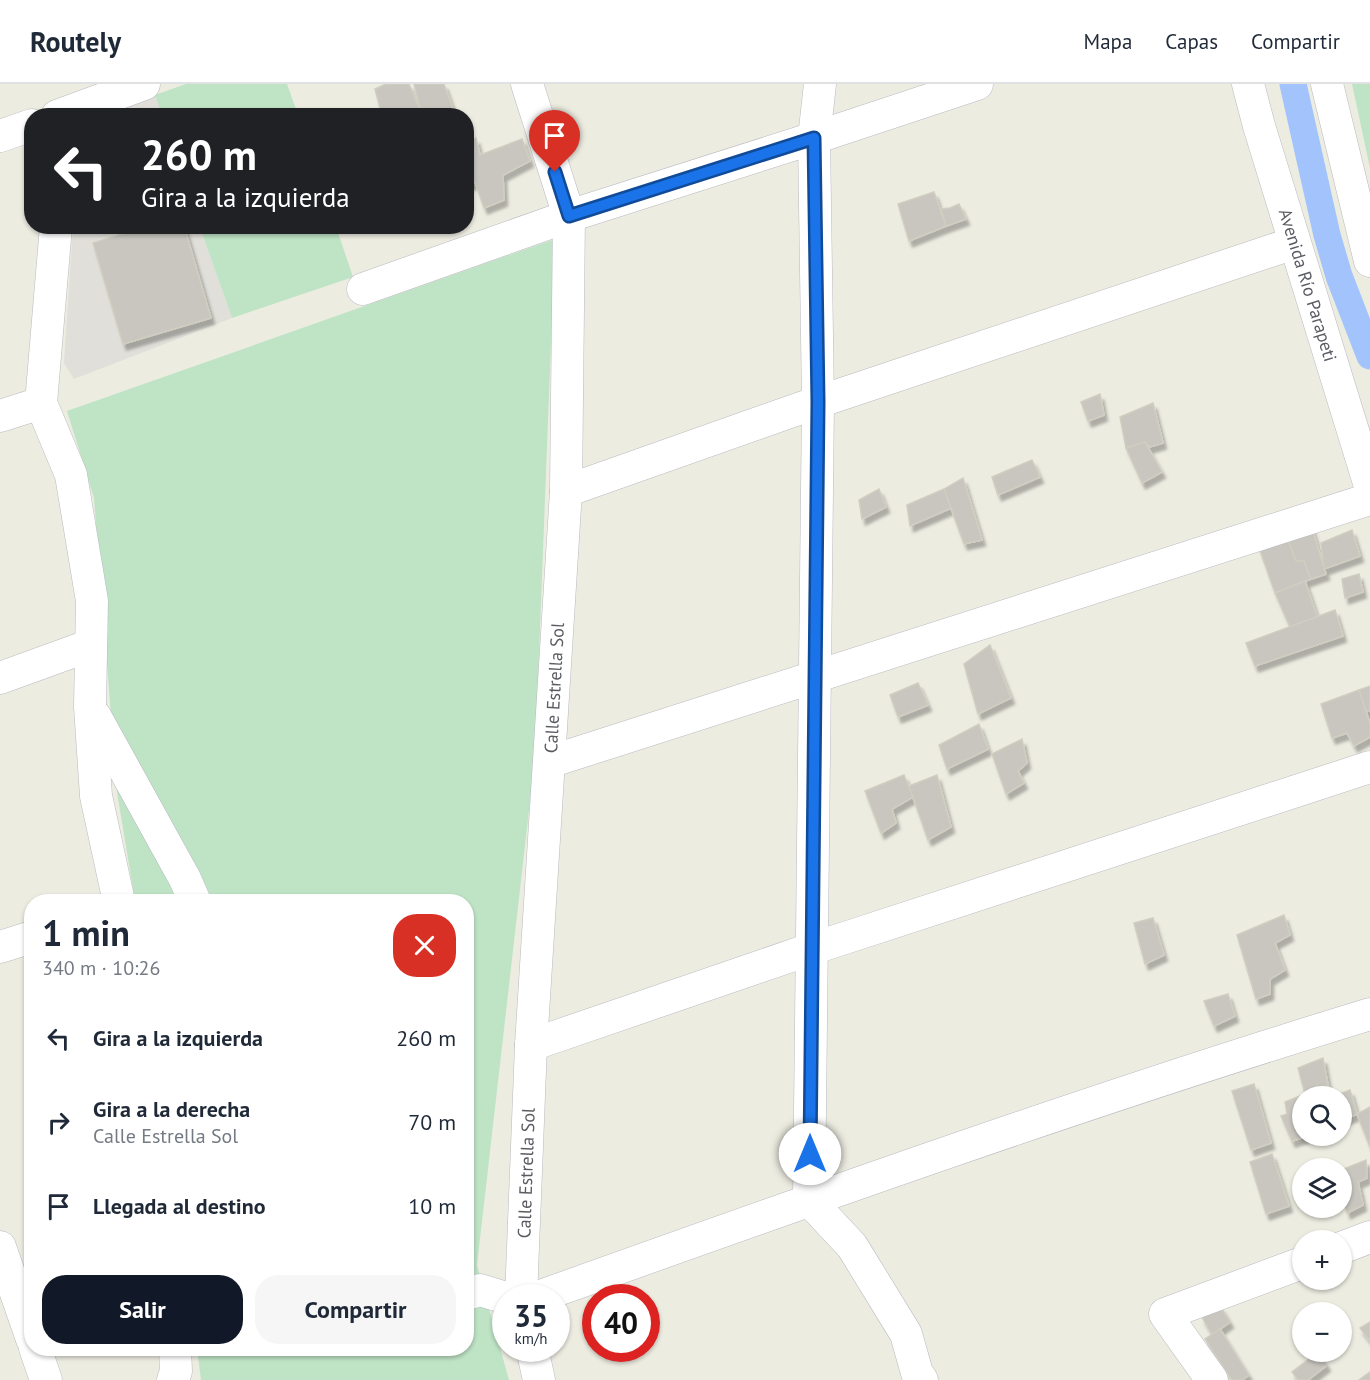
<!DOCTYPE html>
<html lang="es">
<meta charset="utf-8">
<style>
body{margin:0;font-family:"PT Sans",sans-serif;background:#f6f6f7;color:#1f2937;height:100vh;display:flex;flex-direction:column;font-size:22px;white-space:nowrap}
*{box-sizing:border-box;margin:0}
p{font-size:20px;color:#747a83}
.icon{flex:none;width:33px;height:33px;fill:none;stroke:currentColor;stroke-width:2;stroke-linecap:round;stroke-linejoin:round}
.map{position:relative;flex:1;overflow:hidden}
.drawer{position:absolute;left:24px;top:810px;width:450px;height:462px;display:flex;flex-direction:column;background:#fff;border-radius:24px;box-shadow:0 2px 4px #0004}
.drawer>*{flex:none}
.hud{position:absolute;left:24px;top:24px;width:450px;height:126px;border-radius:24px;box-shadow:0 2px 4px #0004;background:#202124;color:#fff;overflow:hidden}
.controls{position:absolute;left:1292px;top:1002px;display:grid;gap:12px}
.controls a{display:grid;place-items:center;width:60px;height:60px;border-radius:50%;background:#fff;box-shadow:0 2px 4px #0004;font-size:30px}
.speed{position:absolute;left:492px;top:1200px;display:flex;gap:12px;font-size:30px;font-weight:700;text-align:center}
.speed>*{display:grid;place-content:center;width:78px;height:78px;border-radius:50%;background:#fff;box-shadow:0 2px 4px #0004;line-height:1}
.speed small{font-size:15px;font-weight:400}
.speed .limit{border:9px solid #d22;background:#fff;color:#111}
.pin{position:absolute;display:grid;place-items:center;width:51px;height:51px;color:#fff;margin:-62px -26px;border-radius:50% 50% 50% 0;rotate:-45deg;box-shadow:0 0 6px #0007}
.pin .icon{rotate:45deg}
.me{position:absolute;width:66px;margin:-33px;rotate:0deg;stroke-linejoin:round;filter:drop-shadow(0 0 4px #0008)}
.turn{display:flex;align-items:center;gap:21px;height:126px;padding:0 18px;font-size:27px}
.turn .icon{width:78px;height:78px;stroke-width:2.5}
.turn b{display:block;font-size:42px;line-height:51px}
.round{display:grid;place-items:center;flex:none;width:63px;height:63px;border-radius:24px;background:#f6f6f7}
.overview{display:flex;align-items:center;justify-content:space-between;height:102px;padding:0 18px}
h1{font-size:36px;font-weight:700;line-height:45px}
.action{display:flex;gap:12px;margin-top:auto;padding:12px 18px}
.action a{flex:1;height:69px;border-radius:24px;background:#111827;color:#fff;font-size:24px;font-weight:700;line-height:69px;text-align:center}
.action a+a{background:#f6f6f7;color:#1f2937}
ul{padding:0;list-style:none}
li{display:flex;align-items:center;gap:18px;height:84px;padding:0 18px}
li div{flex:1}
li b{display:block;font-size:22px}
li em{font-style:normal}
header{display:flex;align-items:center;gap:36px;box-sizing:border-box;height:84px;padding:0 30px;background:#fff;border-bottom:2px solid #e0e1e3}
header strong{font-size:28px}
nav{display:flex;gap:33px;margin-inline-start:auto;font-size:21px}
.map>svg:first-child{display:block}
</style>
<header>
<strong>Routely</strong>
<nav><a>Mapa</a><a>Capas</a><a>Compartir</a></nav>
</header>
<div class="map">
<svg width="1370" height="1296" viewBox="0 0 1370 1296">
<defs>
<filter id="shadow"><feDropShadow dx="3.5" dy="6" stdDeviation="1.5" flood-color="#0004"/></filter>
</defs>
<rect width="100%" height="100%" fill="#ecece1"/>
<g fill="#e0dfd9">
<polygon points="155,11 162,31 101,32"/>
<polygon points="73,143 200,143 232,234 74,295 64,279"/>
</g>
<g fill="#bee3c5">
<polygon points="186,0 287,0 298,31 162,31 155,11"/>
<polygon points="1352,0 1370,0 1370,84"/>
<polygon points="200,143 336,143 353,193 232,234"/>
<polygon points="555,155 535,674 477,1181 509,1296 201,1296 197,1265 466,1264 466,818 135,817 117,708 94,414 67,327"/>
</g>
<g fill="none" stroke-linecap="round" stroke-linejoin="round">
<polyline stroke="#a2c3fb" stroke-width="27" points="1293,0 1327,151 1339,192 1370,272"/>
</g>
<g fill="#c8c6bf" stroke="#d0cec0" stroke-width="1.5" filter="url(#shadow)">
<polygon points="386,0 409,0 422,31 382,32 375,5"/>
<polygon points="414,0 444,0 454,28 445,32 422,32"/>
<polygon points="476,54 480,71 522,55 530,77 503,91 504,116 484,124 475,98 466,102 466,57 467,60"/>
<polygon points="934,108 946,142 909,157 898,120"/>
<polygon points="959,120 966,135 946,142 941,125 950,124"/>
<polygon points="149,142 184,142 211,234 123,260 93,159"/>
<polygon points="1100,310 1104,331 1088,337 1081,318"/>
<polygon points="1153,319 1163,359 1150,363 1145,358 1126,364 1120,333"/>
<polygon points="1145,358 1162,388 1142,399 1126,364"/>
<polygon points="1032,376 1040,393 998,411 992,393"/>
<polygon points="963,394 982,456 964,460 944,405"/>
<polygon points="879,405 886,423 862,435 859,416"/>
<polygon points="944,405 951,424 910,442 907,421"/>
<polygon points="1311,442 1326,490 1311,495 1304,477 1296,477 1286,451"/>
<polygon points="1352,446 1360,472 1324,485 1321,459"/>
<polygon points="1286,451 1296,477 1304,477 1311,495 1275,509 1257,458"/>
<polygon points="1359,490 1363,508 1345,514 1342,495"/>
<polygon points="1305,497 1317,533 1290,543 1275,509"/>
<polygon points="1335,526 1343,552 1255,582 1246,559"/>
<polygon points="990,561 1011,614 978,630 964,580"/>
<polygon points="918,599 928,621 898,633 890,611"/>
<polygon points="1370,602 1370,626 1366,628 1359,606"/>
<polygon points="1359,606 1370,640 1370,653 1354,662 1347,649 1332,654 1321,620"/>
<polygon points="979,640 988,665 947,685 939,661"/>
<polygon points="1022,655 1027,679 1018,687 1024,699 1006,710 992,670"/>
<polygon points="904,691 913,713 892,725 896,739 881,749 865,707"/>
<polygon points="937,691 951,743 928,756 909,702"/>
<polygon points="1284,831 1290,851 1275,859 1285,886 1270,895 1270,910 1256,915 1237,851"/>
<polygon points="1153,834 1164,871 1145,880 1134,839"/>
<polygon points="1228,910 1235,932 1214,942 1204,917"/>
<polygon points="1323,974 1328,1001 1305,1010 1298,984"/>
<polygon points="1254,1000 1271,1059 1251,1066 1232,1007"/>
<polygon points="1328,1001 1334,1012 1302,1012 1302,1052 1308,1052 1292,1057 1281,1032 1287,1030 1285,1018"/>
<polygon points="1350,1006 1357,1030 1343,1036 1341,1030 1341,1012 1334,1012"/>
<polygon points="1370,1023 1370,1063 1357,1030"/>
<polygon points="1272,1070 1289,1122 1266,1130 1250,1078"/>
<polygon points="1366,1076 1367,1094 1358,1098 1363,1121 1347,1129 1341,1108 1341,1086"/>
<polygon points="1221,1223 1230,1238 1212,1251 1202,1233"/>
<polygon points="1370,1238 1370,1257 1360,1244"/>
<polygon points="1220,1245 1249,1291 1242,1296 1232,1296 1205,1255"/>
<polygon points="1318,1268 1327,1281 1308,1296 1298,1296 1292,1288"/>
<polygon points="1370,1288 1370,1296 1359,1296"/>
</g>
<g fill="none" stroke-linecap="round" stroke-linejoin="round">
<defs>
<g id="minor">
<polyline points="820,0 814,54 818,318 809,1116 852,1162 906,1250 917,1289 922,1296"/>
<polyline points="1248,0 1259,42 1370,402"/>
<polyline points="1327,0 1370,177"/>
<polyline points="57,32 144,0"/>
<polyline points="0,52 32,41"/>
<polyline points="56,142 41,319 71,391 92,517 90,623 96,712 119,818"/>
<polyline points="363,205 569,132 814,54 977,0"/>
<polyline points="0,332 41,319"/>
<polyline points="566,407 818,318 1294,159"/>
<polyline points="0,594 91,561"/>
<polyline points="95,632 185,795 195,818"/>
<polyline points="549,678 1370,415"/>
<polyline points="0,863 32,853"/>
<polyline points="531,961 811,865 1370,683"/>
<polyline points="0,1163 32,1255"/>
<polyline points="1341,1164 1370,1153"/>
<polyline points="466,1210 480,1206 506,1214"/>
<polyline points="521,1214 531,961 566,407 569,132 527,0"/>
<path d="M535 1214C812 1115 1089 1016 1370 930"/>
<polyline points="35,1264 46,1296"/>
<polyline points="532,1264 539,1296"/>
<polyline points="173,1296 176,1287 175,1264"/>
<polyline points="1212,1296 1165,1230 1302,1179"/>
</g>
</defs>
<use href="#minor" stroke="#b9bac0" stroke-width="33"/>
<use href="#minor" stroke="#fff" stroke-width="32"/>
</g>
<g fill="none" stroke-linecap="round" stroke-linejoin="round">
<defs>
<polyline id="route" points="555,88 569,132 814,54 818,318 810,1070"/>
</defs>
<use href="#route" stroke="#114b97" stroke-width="15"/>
<use href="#route" stroke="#1a73e8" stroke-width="10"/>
</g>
<g text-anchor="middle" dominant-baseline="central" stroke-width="5" stroke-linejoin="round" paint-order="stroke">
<g font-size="18" fill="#5a5c62" stroke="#fff">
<text transform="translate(1308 201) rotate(73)">Avenida Río Parapeti</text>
<text transform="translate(554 604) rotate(-87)">Calle Estrella Sol</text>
<text transform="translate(526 1089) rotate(-88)">Calle Estrella Sol</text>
</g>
</g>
</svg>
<div class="controls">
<a><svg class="icon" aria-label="search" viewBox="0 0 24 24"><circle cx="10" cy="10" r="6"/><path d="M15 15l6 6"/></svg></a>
<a><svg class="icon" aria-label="layers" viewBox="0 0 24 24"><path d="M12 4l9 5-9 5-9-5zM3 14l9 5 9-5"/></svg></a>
<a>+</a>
<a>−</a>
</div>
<div class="speed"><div>35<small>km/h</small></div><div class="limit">40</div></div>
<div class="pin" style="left:555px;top:88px;background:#d93025"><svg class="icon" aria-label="arrive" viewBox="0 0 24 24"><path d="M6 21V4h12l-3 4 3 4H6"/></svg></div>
<svg class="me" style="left:810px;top:1070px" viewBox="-20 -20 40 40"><circle r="19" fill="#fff"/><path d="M0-13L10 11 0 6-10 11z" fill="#1a73e8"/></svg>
<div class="hud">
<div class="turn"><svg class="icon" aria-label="left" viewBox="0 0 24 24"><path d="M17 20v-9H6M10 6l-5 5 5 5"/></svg><div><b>260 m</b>Gira a la izquierda</div></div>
</div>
<section class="drawer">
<div class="overview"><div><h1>1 min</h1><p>340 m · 10:26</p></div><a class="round" style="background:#d93025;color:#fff"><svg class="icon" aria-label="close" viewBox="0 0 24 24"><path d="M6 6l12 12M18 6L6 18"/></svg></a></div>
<ul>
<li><svg class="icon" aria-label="left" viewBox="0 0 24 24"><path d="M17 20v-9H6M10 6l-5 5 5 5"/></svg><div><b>Gira a la izquierda</b></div><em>260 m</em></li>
<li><svg class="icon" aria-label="right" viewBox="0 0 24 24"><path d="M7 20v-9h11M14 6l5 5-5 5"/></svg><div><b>Gira a la derecha</b><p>Calle Estrella Sol</p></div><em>70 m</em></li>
<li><svg class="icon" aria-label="arrive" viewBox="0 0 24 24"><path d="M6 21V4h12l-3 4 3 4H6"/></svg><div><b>Llegada al destino</b></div><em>10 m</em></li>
</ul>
<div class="action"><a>Salir</a><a>Compartir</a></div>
</section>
</div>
